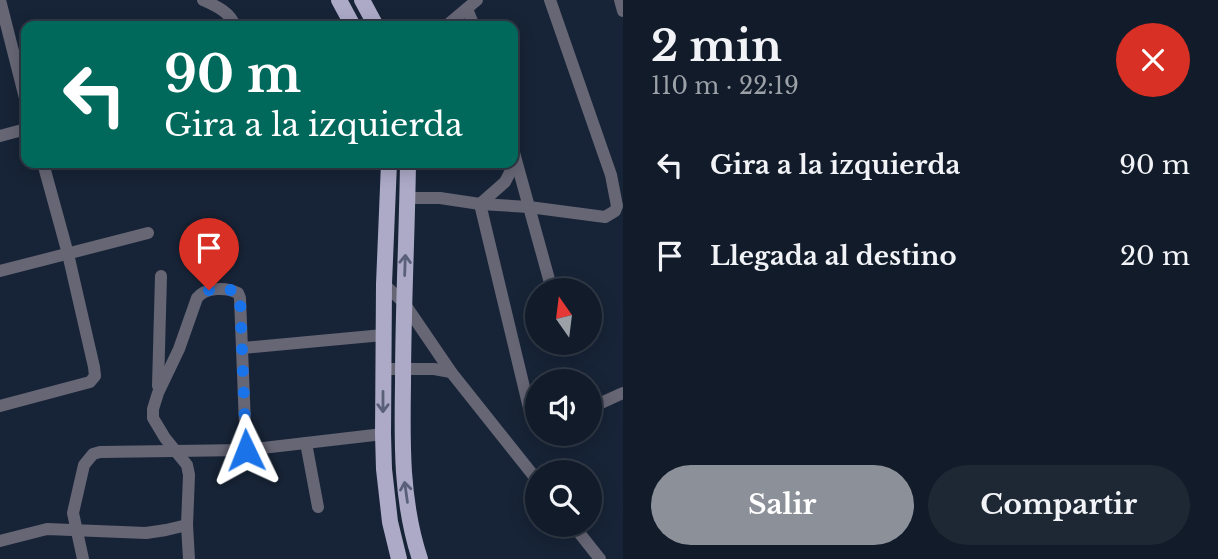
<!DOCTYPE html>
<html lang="es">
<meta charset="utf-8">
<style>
body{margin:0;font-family:"Libre Baskerville",serif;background:#1e2835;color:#f1f3f6;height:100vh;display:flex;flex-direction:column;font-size:26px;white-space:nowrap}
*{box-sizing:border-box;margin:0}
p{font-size:23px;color:#9ca1a8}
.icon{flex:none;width:38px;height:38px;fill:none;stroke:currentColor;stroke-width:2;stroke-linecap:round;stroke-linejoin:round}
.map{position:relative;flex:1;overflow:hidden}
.details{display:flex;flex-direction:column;background:#111b29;width:595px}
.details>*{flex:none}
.guide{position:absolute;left:21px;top:21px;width:497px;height:147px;border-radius:14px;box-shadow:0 4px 18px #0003,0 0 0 2px #303946;background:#00695c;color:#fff;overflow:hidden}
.needle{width:46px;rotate:346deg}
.buttons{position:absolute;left:525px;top:278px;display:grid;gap:14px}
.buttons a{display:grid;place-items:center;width:77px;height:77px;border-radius:50%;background:#111b29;box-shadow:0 4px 18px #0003,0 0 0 2px #303946;font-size:35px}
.pin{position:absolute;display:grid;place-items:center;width:60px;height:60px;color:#fff;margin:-72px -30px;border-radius:50% 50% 50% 0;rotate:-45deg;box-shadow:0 0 7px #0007}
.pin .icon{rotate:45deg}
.me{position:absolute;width:77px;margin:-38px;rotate:358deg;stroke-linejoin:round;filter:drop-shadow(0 0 5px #0008)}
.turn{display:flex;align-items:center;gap:24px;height:147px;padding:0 28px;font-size:32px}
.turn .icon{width:91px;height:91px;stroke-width:2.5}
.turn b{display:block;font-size:49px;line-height:60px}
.round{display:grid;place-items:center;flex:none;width:74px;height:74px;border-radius:37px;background:#1e2835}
.head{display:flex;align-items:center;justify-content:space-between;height:119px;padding:0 28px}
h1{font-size:42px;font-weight:700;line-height:52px}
.primary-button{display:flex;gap:14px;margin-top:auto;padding:14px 28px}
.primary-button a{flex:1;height:80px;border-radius:42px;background:#8c9099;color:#fff;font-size:28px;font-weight:700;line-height:80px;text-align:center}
.primary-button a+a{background:#1e2835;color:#f1f3f6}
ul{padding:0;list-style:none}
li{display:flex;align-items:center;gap:21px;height:91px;padding:0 28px}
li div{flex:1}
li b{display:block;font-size:26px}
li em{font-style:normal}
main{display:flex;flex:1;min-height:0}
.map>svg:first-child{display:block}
</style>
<main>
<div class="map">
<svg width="623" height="559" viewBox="0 0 623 559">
<rect width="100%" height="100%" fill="#172437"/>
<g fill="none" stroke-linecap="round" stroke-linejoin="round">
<g stroke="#676675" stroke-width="12">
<polyline points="0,0 26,102"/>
<path d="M203 0C216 6 230 12 235 26"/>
<polyline points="620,0 623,11"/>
<polyline points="467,9 474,26"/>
<polyline points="446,26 477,0"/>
<polyline points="0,136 26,129"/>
<polyline points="513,149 552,290"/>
<polyline points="516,161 505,182 480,204 529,408 532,413 537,419"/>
<polyline points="407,198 440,198 480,204 529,207 605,217 615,211 617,206 611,175 550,0"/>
<polyline points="0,271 148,233"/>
<polyline points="384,284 404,303 451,372 537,480"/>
<polyline points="243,348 383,335"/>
<polyline points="383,369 434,369 451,372"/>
<polyline points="158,386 161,276"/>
<polyline points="0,406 90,382 95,376 94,367 68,254 43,163"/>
<polyline points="590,408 623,393"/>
<polyline points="306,443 318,507"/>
<polyline points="573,525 600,559"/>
<polyline points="0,541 47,529 146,533 166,530 187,525"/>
<polyline points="83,559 73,513 84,465 93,454 100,452 246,450 383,434"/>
<path d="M189 559 187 525 189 475 187 465 165 438 153 418V409L158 393 179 349 197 298C206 287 226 287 238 293L240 298 246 450"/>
</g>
<g stroke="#acaac7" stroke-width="16">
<polyline points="339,0 353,26"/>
<polyline points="362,0 376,26"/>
<polyline points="389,163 384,284 383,434 384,469 390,522 399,559"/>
<path d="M408 163C407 236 403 310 403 383 402 443 401 502 420 559"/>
</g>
</g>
<defs><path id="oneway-shaft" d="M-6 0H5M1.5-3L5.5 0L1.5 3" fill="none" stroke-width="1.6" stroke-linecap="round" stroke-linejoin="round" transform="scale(1.75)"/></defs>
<g stroke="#5a6078">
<use href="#oneway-shaft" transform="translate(405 265) rotate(-88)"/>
<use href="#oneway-shaft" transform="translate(383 402) rotate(90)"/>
<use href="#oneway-shaft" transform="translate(406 492) rotate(-98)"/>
</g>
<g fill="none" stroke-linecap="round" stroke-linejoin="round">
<polyline stroke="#1a73e8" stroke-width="12" stroke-dasharray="0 21.6" points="209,290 231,290 238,293 240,298 246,450"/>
</g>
</svg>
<div class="buttons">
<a><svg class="needle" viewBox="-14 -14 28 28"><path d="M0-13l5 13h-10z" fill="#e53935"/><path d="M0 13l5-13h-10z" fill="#9ca1a8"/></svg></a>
<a><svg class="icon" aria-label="sound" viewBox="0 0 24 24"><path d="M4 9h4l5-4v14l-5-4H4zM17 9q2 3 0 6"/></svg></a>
<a><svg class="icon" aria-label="search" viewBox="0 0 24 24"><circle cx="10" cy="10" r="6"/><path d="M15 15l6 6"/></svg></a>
</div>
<div class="pin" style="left:209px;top:290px;background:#d93025"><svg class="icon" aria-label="arrive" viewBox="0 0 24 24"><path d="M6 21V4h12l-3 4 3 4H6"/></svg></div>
<svg class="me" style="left:246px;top:450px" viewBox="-20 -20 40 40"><path d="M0-17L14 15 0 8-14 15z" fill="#1a73e8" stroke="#fff" stroke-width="4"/></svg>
<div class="guide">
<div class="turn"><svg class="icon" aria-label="left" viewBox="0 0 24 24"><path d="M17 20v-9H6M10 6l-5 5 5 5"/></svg><div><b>90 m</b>Gira a la izquierda</div></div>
</div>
</div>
<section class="details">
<div class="head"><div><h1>2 min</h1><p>110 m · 22:19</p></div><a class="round" style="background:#d93025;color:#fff"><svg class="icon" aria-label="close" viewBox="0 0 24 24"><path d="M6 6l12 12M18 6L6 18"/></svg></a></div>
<ul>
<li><svg class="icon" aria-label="left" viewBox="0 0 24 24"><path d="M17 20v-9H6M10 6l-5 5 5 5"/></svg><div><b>Gira a la izquierda</b></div><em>90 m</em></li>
<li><svg class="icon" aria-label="arrive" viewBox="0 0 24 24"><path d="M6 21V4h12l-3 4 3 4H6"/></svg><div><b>Llegada al destino</b></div><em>20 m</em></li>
</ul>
<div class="primary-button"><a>Salir</a><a>Compartir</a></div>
</section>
</main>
